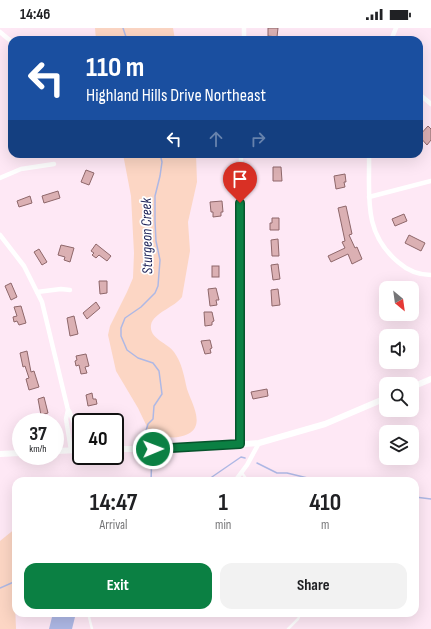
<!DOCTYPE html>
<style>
body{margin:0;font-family:"Sofia Sans Condensed",sans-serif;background:#f2f2f2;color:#202124;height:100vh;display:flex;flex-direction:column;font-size:15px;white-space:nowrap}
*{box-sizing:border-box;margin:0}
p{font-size:13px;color:#757577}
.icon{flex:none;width:22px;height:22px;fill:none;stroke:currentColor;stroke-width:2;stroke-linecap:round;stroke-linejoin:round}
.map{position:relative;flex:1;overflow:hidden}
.details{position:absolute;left:12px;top:449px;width:407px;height:140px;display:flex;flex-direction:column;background:#fff;border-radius:12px;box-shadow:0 4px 16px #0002}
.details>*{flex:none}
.top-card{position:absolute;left:8px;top:8px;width:415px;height:122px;border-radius:12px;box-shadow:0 4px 16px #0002;background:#1a4fa0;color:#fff;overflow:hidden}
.needle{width:26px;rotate:151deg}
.tools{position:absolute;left:379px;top:253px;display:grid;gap:8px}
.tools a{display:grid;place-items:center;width:40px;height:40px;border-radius:8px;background:#fff;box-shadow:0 4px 16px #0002;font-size:20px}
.speed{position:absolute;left:12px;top:385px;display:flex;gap:8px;font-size:20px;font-weight:700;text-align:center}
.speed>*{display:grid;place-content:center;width:52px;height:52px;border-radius:50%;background:#fff;box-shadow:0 4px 16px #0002;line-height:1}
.speed small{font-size:10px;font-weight:400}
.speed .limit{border:2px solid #111;border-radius:6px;background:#fff;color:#111}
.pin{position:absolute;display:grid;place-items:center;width:34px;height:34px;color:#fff;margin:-41px -17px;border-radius:50% 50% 50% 0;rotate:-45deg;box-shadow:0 0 4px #0007}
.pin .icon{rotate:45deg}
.me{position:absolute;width:44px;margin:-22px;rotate:89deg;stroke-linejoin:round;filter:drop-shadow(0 0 3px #0008)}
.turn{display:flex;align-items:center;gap:14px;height:84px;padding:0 12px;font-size:18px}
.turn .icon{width:52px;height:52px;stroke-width:2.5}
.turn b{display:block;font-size:28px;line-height:34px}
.lanes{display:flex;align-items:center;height:38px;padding:0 12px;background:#0003;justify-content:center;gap:20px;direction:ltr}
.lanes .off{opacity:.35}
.eta{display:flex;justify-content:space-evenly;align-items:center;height:68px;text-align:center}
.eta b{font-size:24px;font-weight:700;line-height:28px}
.primary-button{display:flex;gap:8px;margin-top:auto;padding:8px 12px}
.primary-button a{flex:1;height:46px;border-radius:12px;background:#0b8043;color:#fff;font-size:16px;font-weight:700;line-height:46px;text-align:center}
.primary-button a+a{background:#f2f2f2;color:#202124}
.status{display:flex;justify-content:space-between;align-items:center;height:28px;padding:0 20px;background:#fff;direction:ltr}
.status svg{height:11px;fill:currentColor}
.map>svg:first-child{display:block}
</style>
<div class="status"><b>14:46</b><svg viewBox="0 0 49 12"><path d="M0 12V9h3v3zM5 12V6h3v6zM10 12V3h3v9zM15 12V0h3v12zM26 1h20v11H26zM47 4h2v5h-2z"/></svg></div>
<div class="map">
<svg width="431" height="601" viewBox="0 0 431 601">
<rect width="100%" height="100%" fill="#fee8f5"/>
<g fill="#fcd6c4">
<polygon points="95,0 173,0 175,12 96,12"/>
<path d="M123 126H196L197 154 188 194 190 223 182 269C175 279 153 285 151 297 149 311 168 315 174 324 182 335 184 348 187 361 191 374 206 397 188 406 176 412 163 409 150 405L138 380 116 343 108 307 110 298 127 264 133 250 134 225 131 168Z"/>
<polygon points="152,449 191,449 194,451 194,453 81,453"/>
<polygon points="16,500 15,576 16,601 0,601 0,513"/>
</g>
<polygon fill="#aeb8e5" points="53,585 76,585 72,601 49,601"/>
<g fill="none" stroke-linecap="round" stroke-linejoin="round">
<g stroke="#aeb8e5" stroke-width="1.5">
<polyline points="123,0 127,12"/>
<polyline points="152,418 150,412 145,406 148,396 153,391 154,378 162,366 159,343 153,335 138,330 127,322 121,308 121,300 125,290 141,279 155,265 158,258 160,232 156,213 155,193 155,168 160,148 162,134 160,126"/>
<polyline points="257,435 277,445 287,445 320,453"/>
<polyline points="151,453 152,425"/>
<polyline points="193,453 209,451 241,429 245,430"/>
<polyline points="415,469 431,471"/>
<polyline points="0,560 16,553"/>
</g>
</g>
<g fill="#dbb0b3" stroke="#8e676a">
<polygon points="268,0 278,0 277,9 268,8"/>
<polygon points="428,98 431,101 431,112 427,117 419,108"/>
<polygon points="273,139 281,139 282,153 273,153"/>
<polygon points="86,142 94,145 89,157 81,154"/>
<polygon points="345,146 346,154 344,154 345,159 336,161 334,148"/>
<polygon points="58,163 60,170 44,175 42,168"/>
<polygon points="30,168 32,175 19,179 17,173"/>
<polygon points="222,173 223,184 221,184 221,188 213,189 213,184 211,184 210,174"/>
<polygon points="346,178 352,206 349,207 355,220 357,219 362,231 352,236 348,226 331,234 328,228 345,220 342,214 345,213 338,180"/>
<polygon points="404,186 407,193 395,198 392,191"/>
<polygon points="272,190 279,190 279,202 270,202 270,195 272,195"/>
<polygon points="409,207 425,215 421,223 405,215"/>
<polygon points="278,211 279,228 272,228 271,212"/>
<polygon points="96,216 111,228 107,233 99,227 96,230 92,227 94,225 91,223"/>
<polygon points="61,217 74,220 70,234 64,232 65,229 58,227"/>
<polygon points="39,221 47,234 42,237 34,224"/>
<polygon points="278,236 280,251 273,252 271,237"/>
<rect x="212" y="238" width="7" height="11"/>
<polygon points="99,253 107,253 107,265 100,266"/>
<polygon points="11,255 17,269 11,272 5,258"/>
<polygon points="216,260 219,272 216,272 217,277 210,278 208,261"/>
<polygon points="278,261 280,277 272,278 271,262"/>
<polygon points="96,274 100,280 87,291 83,285"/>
<polygon points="21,278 26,295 19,297 17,293 14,294 13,289 17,288 14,279"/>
<polygon points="204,284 212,284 214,293 212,294 212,297 205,298"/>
<polygon points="74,288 78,306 70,308 67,290"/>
<polygon points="210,312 212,320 210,321 211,325 205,326 201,313"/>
<polygon points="27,323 31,344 34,343 39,359 29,362 26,351 29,350 25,338 23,339 20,325"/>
<polygon points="86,326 89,338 85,339 87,345 81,346 79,337 76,338 75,333 77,332 76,328"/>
<polygon points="267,361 268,368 253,371 251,364"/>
<polygon points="92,365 93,371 96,371 97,376 88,378 86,367"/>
<polygon points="44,369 48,385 41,387 38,371"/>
</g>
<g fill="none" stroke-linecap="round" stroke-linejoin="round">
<g stroke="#fff" stroke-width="2.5">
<polyline points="242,445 248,453"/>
<polyline points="88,585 92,601"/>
<polyline points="288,601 298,591 301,585"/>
</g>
<g stroke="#fff" stroke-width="4.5">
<polyline points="244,0 244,12"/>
<polyline points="0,4 12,14"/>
<polyline points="391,12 396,0"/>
<polyline points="419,66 431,76"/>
<path d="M369 126C370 167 362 204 398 234 407 242 418 247 431 247"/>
<polyline points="0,150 21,141 54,136"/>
<polyline points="369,169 431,153"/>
<polyline points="0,207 24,238 42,274 68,382 69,383 76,399 80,422"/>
<polyline points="37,264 61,261 70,262"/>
<polyline points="68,382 66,391 71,422"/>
<polyline points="240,416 241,126"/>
<polyline points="235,453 247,437 259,415"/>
</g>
<g stroke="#fff" stroke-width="6">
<polyline points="412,359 431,351"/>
<polyline points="115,421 169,421 259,415 325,396 386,370"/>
<polyline points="55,423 81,422"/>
<polyline points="0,426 21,425"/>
</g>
</g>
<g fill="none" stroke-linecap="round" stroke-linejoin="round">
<defs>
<polyline id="route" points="153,421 240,416 240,175"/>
</defs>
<use href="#route" stroke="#07532c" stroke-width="10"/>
<use href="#route" stroke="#0b8043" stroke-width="7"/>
</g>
<g text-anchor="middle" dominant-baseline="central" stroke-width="3.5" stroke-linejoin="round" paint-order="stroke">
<g font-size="15" font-style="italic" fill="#21265b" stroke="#fff">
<text transform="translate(147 208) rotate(-91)">Sturgeon Creek</text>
</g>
</g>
</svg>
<div class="tools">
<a><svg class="needle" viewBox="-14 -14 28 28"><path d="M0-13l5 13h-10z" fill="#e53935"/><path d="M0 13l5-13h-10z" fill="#757577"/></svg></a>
<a><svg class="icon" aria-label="sound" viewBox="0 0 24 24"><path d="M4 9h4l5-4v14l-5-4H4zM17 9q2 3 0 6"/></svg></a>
<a><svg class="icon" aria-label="search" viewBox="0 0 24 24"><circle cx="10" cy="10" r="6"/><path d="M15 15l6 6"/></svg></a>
<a><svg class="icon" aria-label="layers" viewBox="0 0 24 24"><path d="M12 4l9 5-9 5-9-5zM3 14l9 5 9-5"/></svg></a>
</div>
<div class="speed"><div>37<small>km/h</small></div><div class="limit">40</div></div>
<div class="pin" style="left:240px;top:175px;background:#d93025"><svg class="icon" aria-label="arrive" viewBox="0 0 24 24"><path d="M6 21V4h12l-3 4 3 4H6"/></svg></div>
<svg class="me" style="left:153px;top:421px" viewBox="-20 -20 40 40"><circle r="17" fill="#0b8043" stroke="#fff" stroke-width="3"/><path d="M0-11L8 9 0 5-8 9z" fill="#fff"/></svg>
<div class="top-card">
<div class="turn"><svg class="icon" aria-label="left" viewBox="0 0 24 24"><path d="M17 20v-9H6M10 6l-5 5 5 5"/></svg><div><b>110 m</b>Highland Hills Drive Northeast</div></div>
<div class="lanes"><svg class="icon" aria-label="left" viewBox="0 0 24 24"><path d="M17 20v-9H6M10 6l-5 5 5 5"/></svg><svg class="icon off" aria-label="ahead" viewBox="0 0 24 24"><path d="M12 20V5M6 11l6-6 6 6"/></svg><svg class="icon off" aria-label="right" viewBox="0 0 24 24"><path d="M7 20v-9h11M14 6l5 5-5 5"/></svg></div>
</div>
<section class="details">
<div class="eta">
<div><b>14:47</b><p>Arrival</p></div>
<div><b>1</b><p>min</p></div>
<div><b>410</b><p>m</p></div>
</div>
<div class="primary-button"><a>Exit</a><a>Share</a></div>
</section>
</div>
